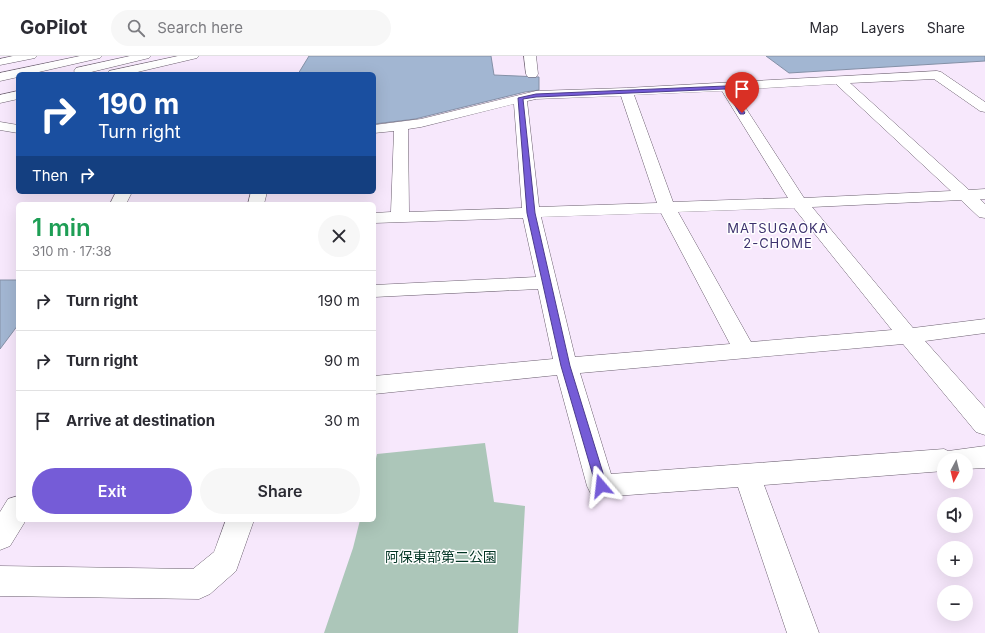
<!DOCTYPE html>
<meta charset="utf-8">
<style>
body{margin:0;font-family:Inter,"Noto Sans JP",sans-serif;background:#f7f7f7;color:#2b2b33;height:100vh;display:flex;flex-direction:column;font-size:15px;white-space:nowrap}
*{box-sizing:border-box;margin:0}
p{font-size:13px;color:#7c7c81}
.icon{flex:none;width:22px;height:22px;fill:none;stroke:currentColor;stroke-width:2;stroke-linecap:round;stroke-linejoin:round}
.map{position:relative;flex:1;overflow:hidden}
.drawer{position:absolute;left:16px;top:146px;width:360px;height:320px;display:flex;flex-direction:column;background:#fff;border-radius:6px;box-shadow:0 4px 16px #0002}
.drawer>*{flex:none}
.hud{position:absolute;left:16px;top:16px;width:360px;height:122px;border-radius:6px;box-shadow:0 4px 16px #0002;background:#1a4fa0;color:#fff;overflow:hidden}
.needle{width:26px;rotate:187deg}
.tools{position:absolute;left:937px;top:397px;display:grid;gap:8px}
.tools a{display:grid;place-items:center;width:36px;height:36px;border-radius:50%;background:#fff;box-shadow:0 4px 16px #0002;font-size:20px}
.pin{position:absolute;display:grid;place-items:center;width:34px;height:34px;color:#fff;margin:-41px -17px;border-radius:50% 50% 50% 0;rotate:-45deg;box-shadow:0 0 4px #0007}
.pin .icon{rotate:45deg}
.me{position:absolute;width:44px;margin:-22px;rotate:343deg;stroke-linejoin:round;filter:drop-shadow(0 0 3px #0008)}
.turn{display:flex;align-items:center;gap:14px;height:84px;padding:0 16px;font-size:18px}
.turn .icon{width:52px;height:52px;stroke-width:2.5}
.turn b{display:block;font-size:28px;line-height:34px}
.then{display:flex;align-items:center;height:38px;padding:0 16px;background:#0003;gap:8px;font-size:15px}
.round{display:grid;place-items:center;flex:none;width:42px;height:42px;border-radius:21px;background:#f7f7f7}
.head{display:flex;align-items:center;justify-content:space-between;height:68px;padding:0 16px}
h1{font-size:24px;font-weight:600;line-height:30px;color:#1e9e55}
.action{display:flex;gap:8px;margin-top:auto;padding:8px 16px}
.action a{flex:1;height:46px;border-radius:24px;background:#755cd7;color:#fff;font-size:16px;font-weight:600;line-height:46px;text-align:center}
.action a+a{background:#f7f7f7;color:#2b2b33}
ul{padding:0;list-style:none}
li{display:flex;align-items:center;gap:12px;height:60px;padding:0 16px;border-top:1px solid #e1e1e2}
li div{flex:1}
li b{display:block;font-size:15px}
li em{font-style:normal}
header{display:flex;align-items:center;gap:24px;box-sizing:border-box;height:56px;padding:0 20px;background:#fff;border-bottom:1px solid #e1e1e2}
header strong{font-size:19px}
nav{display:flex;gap:22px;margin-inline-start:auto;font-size:14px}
.search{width:280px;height:36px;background:#f7f7f7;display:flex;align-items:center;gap:10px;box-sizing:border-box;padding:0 14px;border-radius:22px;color:#7c7c81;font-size:15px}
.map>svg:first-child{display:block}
</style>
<header>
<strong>GoPilot</strong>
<div class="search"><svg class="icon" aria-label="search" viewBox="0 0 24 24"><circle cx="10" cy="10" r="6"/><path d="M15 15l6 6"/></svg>Search here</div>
<nav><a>Map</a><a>Layers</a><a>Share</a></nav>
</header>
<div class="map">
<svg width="985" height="577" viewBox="0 0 985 577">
<rect width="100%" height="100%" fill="#f7e8fc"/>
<polygon fill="#acc6b9" points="485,387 494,446 525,450 518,577 324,577 353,492 360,464 374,464 374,411 377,398"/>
<g fill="#a2b6d2" stroke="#8490a6">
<polygon points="309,0 491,0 494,19 539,21 539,34 525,36 415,63 374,68 374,18 298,18"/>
<polygon points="766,0 985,0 985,5 789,17"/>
<polygon points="0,224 18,224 18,269 0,293"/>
</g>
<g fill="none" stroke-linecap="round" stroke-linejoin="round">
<defs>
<g id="street">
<polygon points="524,0 536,0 538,18 536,21 528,21 526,18"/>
<path d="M937 15 941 16 985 46V56L980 55 934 23 850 27 969 134 985 133V143H980L985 148V162L979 161 961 144 812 151 913 272 985 263V277L925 285 985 352V379L976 376 903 288 580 317 611 418 944 393 948 395 985 390V412L966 413V404H944V415L764 429 819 577H787L738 431 601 441 591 438 587 430 557 319 374 338V320L553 303 538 233 374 241V229L536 221 523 162 374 167V157L391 156 394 75 374 77V69L421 63 536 35 626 32ZM836 28 951 135 804 142 734 34ZM722 35 788 142 673 146 634 39ZM621 40 657 147 539 151 527 45 536 43ZM514 48 522 152 409 156 408 73 421 71ZM794 152 892 274 751 286 678 156ZM661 157 730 288 575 301 541 161Z"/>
<polygon points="0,66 18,69 18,77 0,74"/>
<polygon points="116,136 132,136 126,148 110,148"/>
<polygon points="251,136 267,136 264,148 248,148"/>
<polygon points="18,440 18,464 26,464 10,490 0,494 0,456 8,443"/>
<polygon points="226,464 254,464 236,515 210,538 199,543 0,540 0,510 193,513 214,496"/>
</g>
<g id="primary">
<polygon points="13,0 37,0 35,2 0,9 0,3"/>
<polygon points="178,0 199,0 197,2 129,18 107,18 109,15"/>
<polygon points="18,35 18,43 0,47 0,39"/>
</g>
<g id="highway">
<polygon points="80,0 102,0 100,2 30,18 18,18 18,21 0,25 0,17"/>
<polygon points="130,0 151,0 149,2 83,18 76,18 74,15 76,12"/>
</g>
</defs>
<use href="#street" stroke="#6c6070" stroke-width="1"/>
<use href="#primary" stroke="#6c6070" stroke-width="1"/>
<use href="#highway" stroke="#6c6070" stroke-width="1"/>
<use href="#street" fill="#fff" fill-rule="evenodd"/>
<use href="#primary" fill="#fff" fill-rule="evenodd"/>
<use href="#highway" fill="#fff" fill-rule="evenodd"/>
</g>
<polygon fill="#755cd7" stroke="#4c3c8c" points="726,30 729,31 745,57 744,58 740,58 725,33 536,41 523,43 535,157 570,310 607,430 605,433 601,434 597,433 596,430 561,310 527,157 518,42 536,38"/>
<g text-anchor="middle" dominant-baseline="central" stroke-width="3" stroke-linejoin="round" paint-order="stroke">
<g font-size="13" letter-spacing="1" fill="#3d326e" stroke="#fff">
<text x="778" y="172">MATSUGAOKA<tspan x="778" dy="15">2-CHOME</tspan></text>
</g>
<g font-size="14" fill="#013423" stroke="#fff">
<text x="441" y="500">阿保東部第二公園</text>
</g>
</g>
</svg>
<div class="tools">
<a><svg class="needle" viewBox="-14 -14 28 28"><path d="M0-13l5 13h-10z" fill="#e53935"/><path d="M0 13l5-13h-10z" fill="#7c7c81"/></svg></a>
<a><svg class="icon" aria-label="sound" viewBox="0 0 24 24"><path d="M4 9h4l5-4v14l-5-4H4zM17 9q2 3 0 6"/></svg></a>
<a>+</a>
<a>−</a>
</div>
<div class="pin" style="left:742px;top:57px;background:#d93025"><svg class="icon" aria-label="arrive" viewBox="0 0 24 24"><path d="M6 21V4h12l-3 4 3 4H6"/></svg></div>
<svg class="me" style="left:601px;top:430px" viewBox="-20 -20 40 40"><path d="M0-17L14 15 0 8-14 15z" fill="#755cd7" stroke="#fff" stroke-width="4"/></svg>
<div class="hud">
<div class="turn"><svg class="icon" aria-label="right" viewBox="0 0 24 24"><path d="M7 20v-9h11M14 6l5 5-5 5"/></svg><div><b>190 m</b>Turn right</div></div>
<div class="then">Then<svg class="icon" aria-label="right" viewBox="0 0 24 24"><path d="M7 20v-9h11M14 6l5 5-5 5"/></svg></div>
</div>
<section class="drawer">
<div class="head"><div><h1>1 min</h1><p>310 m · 17:38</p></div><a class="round"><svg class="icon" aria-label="close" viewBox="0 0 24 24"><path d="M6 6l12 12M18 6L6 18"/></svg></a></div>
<ul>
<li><svg class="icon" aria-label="right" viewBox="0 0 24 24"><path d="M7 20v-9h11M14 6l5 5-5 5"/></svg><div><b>Turn right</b></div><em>190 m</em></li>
<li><svg class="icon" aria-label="right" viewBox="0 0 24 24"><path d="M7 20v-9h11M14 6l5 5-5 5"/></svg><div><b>Turn right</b></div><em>90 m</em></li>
<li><svg class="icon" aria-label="arrive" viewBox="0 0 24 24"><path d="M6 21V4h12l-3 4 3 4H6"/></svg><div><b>Arrive at destination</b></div><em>30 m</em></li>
</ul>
<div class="action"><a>Exit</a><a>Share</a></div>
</section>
</div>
